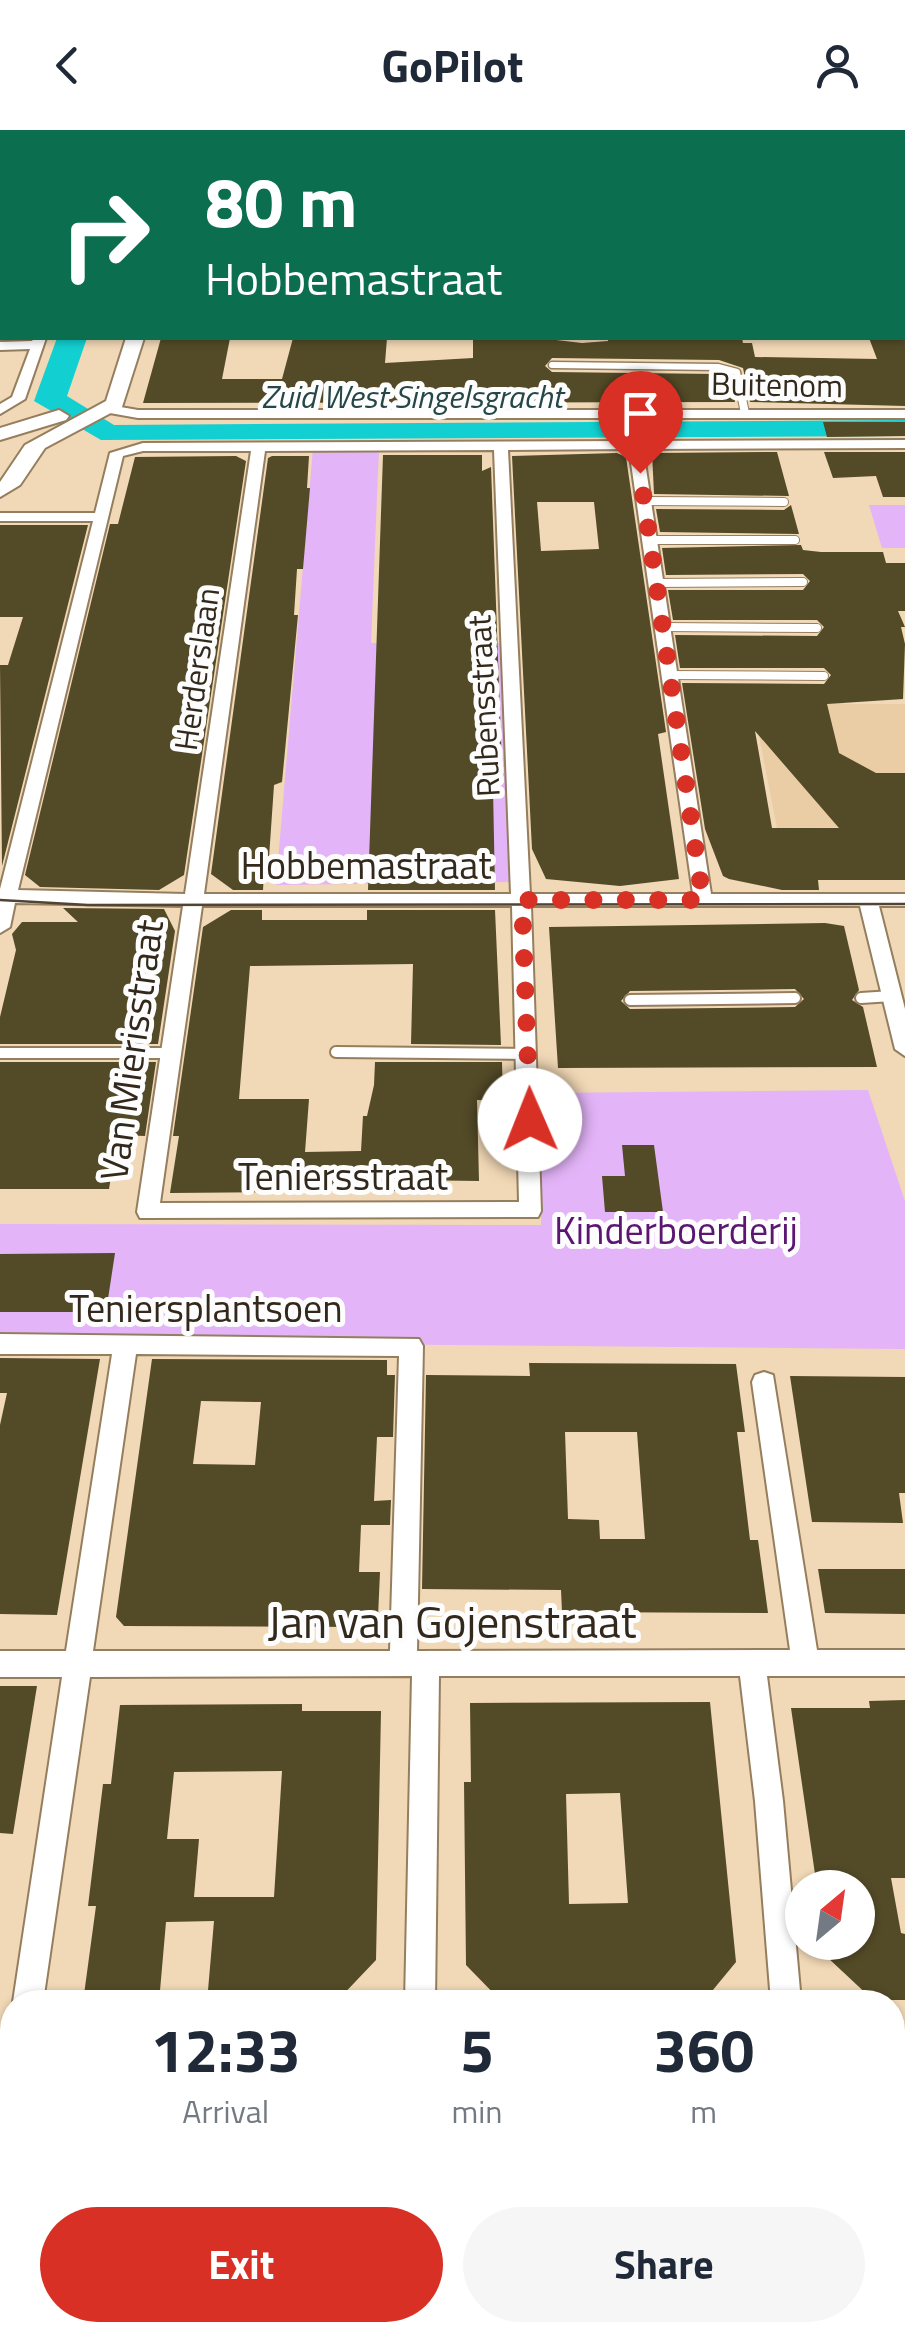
<!DOCTYPE html>
<style>
body{margin:0;font-family:"Titillium Web",sans-serif;background:#f6f6f7;color:#1f2937;height:100vh;display:flex;flex-direction:column;font-size:38px;white-space:nowrap}
*{box-sizing:border-box;margin:0}
p{font-size:32px;color:#747a83}
.icon{flex:none;width:55px;height:55px;fill:none;stroke:currentColor;stroke-width:2;stroke-linecap:round;stroke-linejoin:round}
.map{position:relative;flex:1;overflow:hidden}
.details{position:absolute;left:0px;top:1860px;width:905px;height:352px;display:flex;flex-direction:column;background:#fff;border-radius:40px 40px 0 0;box-shadow:0 2px 8px #0004}
.details>*{flex:none}
.top-card{position:absolute;left:0px;top:0px;width:905px;height:210px;box-shadow:0 2px 8px #0004;background:#0b6e4f;color:#fff;overflow:hidden}
.needle{width:65px;rotate:29deg}
.fabs{position:absolute;left:785px;top:1740px;display:grid;gap:20px}
.fabs a{display:grid;place-items:center;width:90px;height:90px;border-radius:50%;background:#fff;box-shadow:0 2px 8px #0004;font-size:50px}
.pin{position:absolute;display:grid;place-items:center;width:85px;height:85px;color:#fff;margin:-102px -42px;border-radius:50% 50% 50% 0;rotate:-45deg;box-shadow:0 0 10px #0007}
.pin .icon{rotate:45deg}
.me{position:absolute;width:110px;margin:-55px;rotate:359deg;stroke-linejoin:round;filter:drop-shadow(0 0 8px #0008)}
.turn{display:flex;align-items:center;gap:35px;height:210px;padding:0 40px;font-size:45px}
.turn .icon{width:130px;height:130px;stroke-width:2.5}
.turn b{display:block;font-size:70px;line-height:85px}
.eta{display:flex;justify-content:space-evenly;align-items:center;height:170px;text-align:center}
.eta b{font-size:60px;font-weight:700;line-height:70px}
.cta{display:flex;gap:20px;margin-top:auto;padding:20px 40px}
.cta a{flex:1;height:115px;border-radius:60px;background:#d93025;color:#fff;font-size:40px;font-weight:700;line-height:115px;text-align:center}
.cta a+a{background:#f6f6f7;color:#1f2937}
header{display:flex;justify-content:space-between;align-items:center;height:130px;padding:0 40px;background:#fff;font-size:45px;font-weight:700}
.map>svg:first-child{display:block}
</style>
<header><svg class="icon" aria-label="back" viewBox="0 0 24 24"><path d="M15 5l-7 7 7 7"/></svg>GoPilot<svg class="icon" aria-label="person" viewBox="0 0 24 24"><circle cx="12" cy="8" r="4"/><path d="M4 21q1-7 8-7t8 7"/></svg></header>
<div class="map">
<svg width="905" height="2211" viewBox="0 0 905 2211">
<rect width="100%" height="100%" fill="#f1d8b6"/>
<polygon fill="#ebcda5" points="842,569 844,574 905,574 905,697 777,698 752,570"/>
<g fill="#e3b4f8">
<polygon points="313,318 379,318 371,513 509,513 512,752 276,755"/>
<polygon points="869,375 905,375 905,418 882,418"/>
<polygon points="868,960 905,1071 905,1219 0,1211 0,1094 541,1095 543,963"/>
<polygon points="154,2200 236,2200 235,2211 153,2211"/>
</g>
<polygon fill="#12d0d1" points="57,208 87,208 67,266 114,295 905,290 905,306 101,310 34,271"/>
<g fill="#534a27" fill-rule="evenodd">
<polygon points="161,208 230,208 222,249 282,249 293,208 387,208 385,233 473,228 473,208 539,208 582,213 608,211 608,208 742,208 743,213 752,213 755,227 877,229 869,208 905,208 905,276 750,272 743,238 719,230 552,228 545,236 552,242 717,244 731,248 735,272 143,273"/>
<polygon points="823,292 905,292 905,306 827,307"/>
<polygon points="777,322 789,366 654,364 652,323"/>
<polygon points="824,322 905,322 905,367 883,367 876,346 833,348"/>
<path d="M617 323 626 327 666 602 658 604 679 749 620 756 546 749 532 719 512 326ZM537 372H594L599 419 541 421Z"/>
<polygon points="383,325 482,325 482,341 491,337 502,638 492,607 495,760 368,760"/>
<polygon points="236,326 246,331 184,745 159,760 40,757 25,745 110,394 118,394 135,327"/>
<polygon points="272,326 309,326 307,358 310,358 303,439 297,439 294,485 298,485 282,652 274,655 268,742 264,742 263,760 233,760 211,744 268,328"/>
<polygon points="791,375 799,404 660,402 656,379 784,380"/>
<polygon points="0,395 88,395 2,736 0,535 8,535 23,487 0,487"/>
<path d="M801 415 803 420 821 422H883L886 433H905V481H898L905 497H901L905 514 903 569 827 574 839 623 876 643H905V750H818L819 760H782L729 749 723 746 705 699 682 553 824 554 831 545 824 538H680L675 505 817 506 824 497 817 490H673L668 460H803L810 451 803 444 666 445 662 418ZM755 601 839 698H772Z"/>
<polygon points="63,778 164,779 175,801 158,914 0,914 0,887 16,820 12,804 22,792 78,792"/>
<polygon points="231,780 262,780 262,790 367,790 367,780 495,780 501,915 411,914 413,834 250,836 239,969 309,969 305,1022 361,1021 363,986 367,986 374,955 375,932 502,932 503,971 477,970 479,1051 409,1050 409,1061 170,1063 179,1006 173,1006 203,797"/>
<path d="M825 793 844 796 859 860 852 870 863 877 877 937 558 938 549 797ZM795 859 804 869 795 877 630 879 621 871 630 861Z"/>
<polygon points="0,932 156,932 145,1006 118,1005 109,1059 0,1059"/>
<polygon points="622,1015 654,1015 663,1082 605,1082 602,1046 625,1046"/>
<polygon points="115,1123 106,1182 0,1182 0,1124"/>
<polygon points="0,1228 100,1229 57,1485 0,1484 0,1295 7,1263 0,1263"/>
<path d="M152 1229 387 1230V1245H395L393 1307H377L374 1371 391 1370 390 1395H361L359 1442H380L378 1487 368 1497 124 1496 116 1487ZM201 1271 261 1272 255 1335 193 1334Z"/>
<path d="M529 1233 736 1234 745 1302H737L750 1410H758L768 1483 562 1482 561 1460 422 1459 426 1245 530 1246ZM565 1302H637L645 1409H600L599 1390 568 1389Z"/>
<polygon points="790,1246 905,1247 905,1363 899,1363 903,1393 812,1392"/>
<polygon points="818,1439 905,1439 905,1484 825,1483"/>
<polygon points="0,1556 37,1556 13,1704 0,1703"/>
<polygon points="905,1570 905,1748 891,1748 901,1803 905,1804 905,1870 873,1870 811,1812 858,1812 858,1758 817,1758 791,1578 870,1578 869,1571"/>
<path d="M710 1572 736 1832 703 1872H502L466 1835 464 1652H471L470 1573ZM620 1663 628 1773 569 1774 566 1664Z"/>
<path d="M302 1574V1581H381L376 1830 336 1872H207L214 1791 166 1792 159 1872H83L96 1776H88L103 1654H111L120 1575ZM282 1641 274 1767H194L199 1709H167L174 1642Z"/>
</g>
<g fill="none" stroke-linecap="round" stroke-linejoin="round">
<defs>
<polyline id="lane-far2" points="552,235 718,237 737,242 741,261"/>
<g id="lane-far1">
<polyline points="740,259 745,283"/>
<polyline points="644,371 784,372"/>
<polyline points="650,410 795,410"/>
<polyline points="656,453 803,452"/>
<polyline points="663,497 817,498"/>
<polyline points="670,545 824,546"/>
</g>
<g id="lane">
<polyline points="861,868 892,866"/>
<polyline points="630,870 795,868"/>
<polyline points="336,922 527,924"/>
<polyline points="0,923 171,923"/>
</g>
<g id="street">
<rect x="902" y="26" width="3" height="6"/>
<polygon points="0,109 2,110 2,116 0,117"/>
<rect x="0" y="157" width="2" height="8"/>
<rect x="902" y="182" width="3" height="8"/>
<polygon points="34,208 46,208 25,269 0,284 0,274 12,267 30,219 0,220 0,212 32,211"/>
<polygon points="109,275 138,280 905,280 905,288 138,288 104,282 104,276"/>
<path d="M905 310V318L643 319 711 764H905V776H879L905 879V926L895 919 860 776H531L541 1081 538 1087 140 1088 137 1082 183 776 15 773 10 797 0 803V759L93 391H0V383H95L110 323 143 313ZM629 319 693 764H530L508 320ZM494 320 511 764H204L265 321ZM143 321H251L185 764 18 760 123 326ZM202 776H512L519 1072 160 1073Z"/>
<path d="M0 1204 419 1209 423 1216 417 1521 790 1520 752 1252 755 1245 764 1242 773 1245 817 1520H905V1546H767L783 1671 801 1872H771L755 1671 740 1546H439L435 1872H405L412 1546 90 1547 43 1872H13L62 1547H0V1521H66L112 1224H0ZM136 1224 399 1226 390 1521H93Z"/>
<polygon points="905,1906 905,1938 892,1939 892,1907"/>
<polygon points="12,1959 12,2065 0,2072 0,1965"/>
<polygon points="398,2200 432,2200 431,2211 397,2211"/>
<polygon points="807,2200 841,2200 842,2211 808,2211"/>
</g>
<g id="secondary">
<polygon points="171,0 187,0 187,2 172,2"/>
<polygon points="213,0 229,0 229,2 214,2"/>
<rect x="902" y="98" width="3" height="10"/>
<polygon points="126,208 144,208 122,277 45,318 20,355 0,367 0,352 25,315 106,271"/>
<polygon points="59,280 69,286 66,290 0,310 0,298"/>
</g>
</defs>
<use href="#lane-far2" stroke="#957e5e" stroke-width="9"/>
<use href="#lane-far1" stroke="#957e5e" stroke-width="10"/>
<use href="#lane" stroke="#957e5e" stroke-width="14"/>
<use href="#street" stroke="#957e5e" stroke-width="4"/>
<use href="#secondary" stroke="#957e5e" stroke-width="4"/>
<use href="#lane-far2" stroke="#fff" stroke-width="6"/>
<use href="#lane-far1" stroke="#fff" stroke-width="8"/>
<use href="#lane" stroke="#fff" stroke-width="10"/>
<use href="#street" fill="#fff" fill-rule="evenodd"/>
<use href="#secondary" fill="#fff" fill-rule="evenodd"/>
<polyline stroke="#514434" stroke-width="2.5" points="0,770 88,775 905,774"/>
</g>
<g fill="none" stroke-linecap="round" stroke-linejoin="round">
<polyline stroke="#d93025" stroke-width="18" stroke-dasharray="0 32.4" points="530,990 522,770 703,770 640,343"/>
</g>
<g text-anchor="middle" dominant-baseline="central" stroke-width="10" stroke-linejoin="round" paint-order="stroke">
<g font-size="32" fill="#32281b" stroke="#fdfdfd">
<text transform="translate(777 254) rotate(1)">Buitenom</text>
<text transform="translate(196 539) rotate(-82)">Herderslaan</text>
<text transform="translate(483 576) rotate(-93)">Rubensstraat</text>
</g>
<g font-size="32" font-style="italic" fill="#264747" stroke="#fdfdfd">
<text x="412" y="266">Zuid West Singelsgracht</text>
</g>
<g font-size="38" fill="#32281b" stroke="#fdfdfd">
<text x="366" y="735">Hobbemastraat</text>
<text transform="translate(131 920) rotate(-82)">Van Mierisstraat</text>
<text x="343" y="1046">Teniersstraat</text>
<text x="206" y="1178">Teniersplantsoen</text>
</g>
<g font-size="38" fill="#5b1573" stroke="#fdfdfd">
<text x="676" y="1100">Kinderboerderij</text>
</g>
<g font-size="45" fill="#32281b" stroke="#fdfdfd">
<text x="452" y="1491">Jan van Gojenstraat</text>
</g>
</g>
</svg>
<div class="fabs">
<a><svg class="needle" viewBox="-14 -14 28 28"><path d="M0-13l5 13h-10z" fill="#e53935"/><path d="M0 13l5-13h-10z" fill="#747a83"/></svg></a>
</div>
<div class="pin" style="left:640px;top:343px;background:#d93025"><svg class="icon" aria-label="arrive" viewBox="0 0 24 24"><path d="M6 21V4h12l-3 4 3 4H6"/></svg></div>
<svg class="me" style="left:530px;top:990px" viewBox="-20 -20 40 40"><circle r="19" fill="#fff"/><path d="M0-13L10 11 0 6-10 11z" fill="#d93025"/></svg>
<div class="top-card">
<div class="turn"><svg class="icon" aria-label="right" viewBox="0 0 24 24"><path d="M7 20v-9h11M14 6l5 5-5 5"/></svg><div><b>80 m</b>Hobbemastraat</div></div>
</div>
<section class="details">
<div class="eta">
<div><b>12:33</b><p>Arrival</p></div>
<div><b>5</b><p>min</p></div>
<div><b>360</b><p>m</p></div>
</div>
<div class="cta"><a>Exit</a><a>Share</a></div>
</section>
</div>
